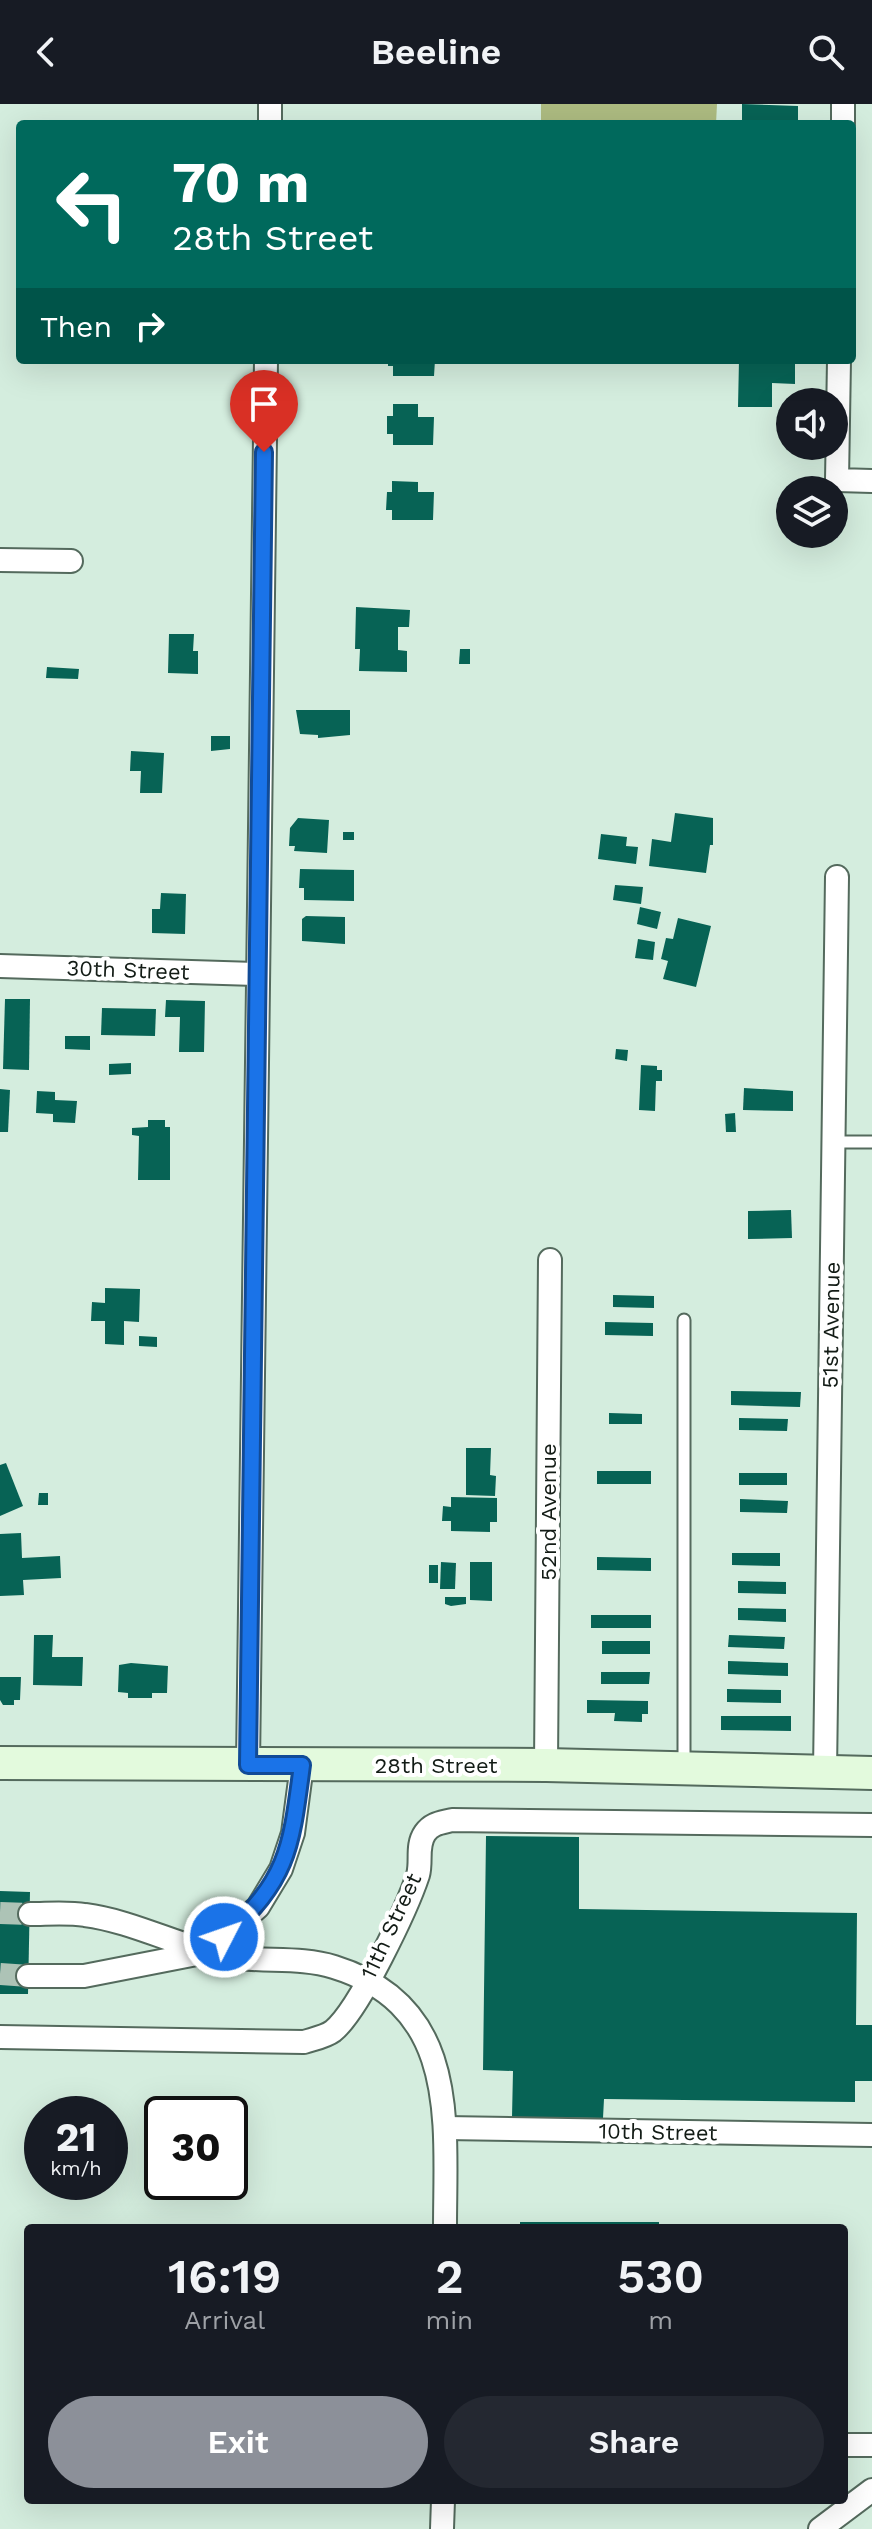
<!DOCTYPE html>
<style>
body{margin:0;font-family:"Work Sans",sans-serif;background:#242831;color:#f1f3f6;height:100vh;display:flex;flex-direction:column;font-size:30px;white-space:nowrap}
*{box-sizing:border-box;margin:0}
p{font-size:26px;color:#9ea1a6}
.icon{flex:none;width:44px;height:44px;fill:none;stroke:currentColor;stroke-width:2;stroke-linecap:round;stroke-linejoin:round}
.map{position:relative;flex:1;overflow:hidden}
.drawer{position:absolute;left:24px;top:2120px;width:824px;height:280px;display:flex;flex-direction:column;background:#171b24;border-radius:8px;box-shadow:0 8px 32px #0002}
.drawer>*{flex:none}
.banner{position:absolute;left:16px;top:16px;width:840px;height:244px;border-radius:8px;box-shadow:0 8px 32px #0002;background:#00695c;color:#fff;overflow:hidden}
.controls{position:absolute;left:776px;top:284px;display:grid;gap:16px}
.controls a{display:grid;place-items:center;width:72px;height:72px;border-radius:50%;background:#171b24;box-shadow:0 8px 32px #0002;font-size:40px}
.speed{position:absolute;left:24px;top:1992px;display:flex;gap:16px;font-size:40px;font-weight:700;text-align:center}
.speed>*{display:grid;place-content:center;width:104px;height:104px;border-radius:50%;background:#171b24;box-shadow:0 8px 32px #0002;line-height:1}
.speed small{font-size:20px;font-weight:400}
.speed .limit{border:4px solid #111;border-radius:12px;background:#fff;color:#111}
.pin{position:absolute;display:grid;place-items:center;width:68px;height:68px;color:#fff;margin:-82px -34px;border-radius:50% 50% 50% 0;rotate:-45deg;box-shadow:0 0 8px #0007}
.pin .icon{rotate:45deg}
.me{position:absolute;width:88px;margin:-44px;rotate:49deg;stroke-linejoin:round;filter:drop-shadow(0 0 6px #0008)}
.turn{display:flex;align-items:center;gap:28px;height:168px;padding:0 24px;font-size:36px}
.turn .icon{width:104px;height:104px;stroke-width:2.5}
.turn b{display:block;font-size:56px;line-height:68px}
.then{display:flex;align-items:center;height:76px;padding:0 24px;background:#0003;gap:16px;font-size:30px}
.eta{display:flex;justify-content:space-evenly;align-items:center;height:136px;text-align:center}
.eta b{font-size:48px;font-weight:600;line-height:56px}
.primary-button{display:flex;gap:16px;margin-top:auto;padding:16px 24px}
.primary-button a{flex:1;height:92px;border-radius:48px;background:#8c9099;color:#fff;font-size:32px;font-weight:600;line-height:92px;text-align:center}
.primary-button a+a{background:#242831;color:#f1f3f6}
header{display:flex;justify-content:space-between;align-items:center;height:104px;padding:0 24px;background:#171b24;font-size:36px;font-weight:600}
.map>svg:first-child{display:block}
</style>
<header><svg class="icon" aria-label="back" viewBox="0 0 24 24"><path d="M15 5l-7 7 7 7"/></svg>Beeline<svg class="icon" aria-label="search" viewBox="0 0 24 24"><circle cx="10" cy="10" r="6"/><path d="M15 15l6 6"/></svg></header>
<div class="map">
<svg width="872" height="2425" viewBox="0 0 872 2425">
<rect width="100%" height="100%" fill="#d4edde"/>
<polygon fill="#adbb81" points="541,0 717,0 716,20 541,20"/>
<g fill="#076355">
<polygon points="742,0 798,2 798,20 742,20"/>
<polygon points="388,256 435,256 434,272 393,272 393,262 388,262"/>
<polygon points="739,256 795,256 795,280 772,279 772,303 738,303"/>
<polygon points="393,300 418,300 418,313 434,313 433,341 393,341 393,330 387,330 387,312 393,312"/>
<polygon points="392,377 418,378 418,388 434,388 433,416 392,416 392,406 386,406 387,388 392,388"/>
<polygon points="356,503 410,506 409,523 398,523 398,546 407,547 407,568 359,567 360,545 355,545"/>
<polygon points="169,530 194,530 193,547 198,547 198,570 168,569"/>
<polygon points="460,545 470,545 470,560 459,560"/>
<polygon points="47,563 79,565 78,575 46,574"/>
<polygon points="296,606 350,606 350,631 318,634 318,631 300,630"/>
<polygon points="211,632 230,632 230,645 211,647"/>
<polygon points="131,647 164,649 162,689 140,689 141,667 130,667"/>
<polygon points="675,709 713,714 713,741 710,741 706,769 649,762 652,735 671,738"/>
<polygon points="298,714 329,716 327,749 294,747 295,742 289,742 290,724"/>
<rect x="343" y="728" width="11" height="8"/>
<polygon points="601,730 627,733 626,742 638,743 636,760 598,755"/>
<polygon points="300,765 354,766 354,797 304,796 304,784 299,784"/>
<polygon points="615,781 643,783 641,800 613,796"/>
<polygon points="161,789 186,790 185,830 152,829 152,805 160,805"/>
<polygon points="640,803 661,808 657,825 637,820"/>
<polygon points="306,812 345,813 345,840 302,837 302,815"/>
<polygon points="678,814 711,822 696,883 663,875 668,857 661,855 666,834 673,835"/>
<polygon points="638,835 655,838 653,856 635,854"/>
<polygon points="5,895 30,895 29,966 3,965"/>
<polygon points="166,896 205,897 204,948 179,948 180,913 165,913"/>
<polygon points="102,904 156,905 155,932 101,931"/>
<polygon points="65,932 90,932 90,946 65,945"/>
<polygon points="616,945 628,946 627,957 615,955"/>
<polygon points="131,959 131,970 109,971 109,960"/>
<polygon points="641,961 657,962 657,966 662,966 662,977 656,977 655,1007 639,1006"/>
<polygon points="744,984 793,987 793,1007 743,1006"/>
<polygon points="0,985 10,986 8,1028 0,1028"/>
<polygon points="37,987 55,988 55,996 77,997 75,1019 53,1018 53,1010 36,1009"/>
<polygon points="735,1009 736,1028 726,1028 725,1010"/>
<polygon points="148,1016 165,1016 165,1023 170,1023 170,1076 138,1076 139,1032 132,1031 132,1024 148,1023"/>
<polygon points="791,1106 792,1134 748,1135 748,1107"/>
<polygon points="105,1184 140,1185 139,1218 124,1217 124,1241 105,1240 105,1217 91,1217 92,1198 105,1199"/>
<polygon points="613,1191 654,1192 654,1204 613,1203"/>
<polygon points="605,1218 653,1219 653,1232 605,1231"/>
<polygon points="139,1232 157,1233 157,1243 139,1242"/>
<polygon points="731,1287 801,1288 800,1303 731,1301"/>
<polygon points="609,1309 642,1310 642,1320 609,1320"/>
<polygon points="739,1314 788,1315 787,1327 739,1326"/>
<polygon points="466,1344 491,1344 490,1371 496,1372 495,1392 466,1391"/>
<polygon points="6,1359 23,1402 0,1412 0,1361"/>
<rect x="597" y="1367" width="54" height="13"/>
<rect x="739" y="1369" width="48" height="12"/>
<polygon points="39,1389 48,1389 48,1401 38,1401"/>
<polygon points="451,1393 497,1394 497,1418 490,1418 490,1428 451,1427 451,1417 442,1417 443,1402 451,1403"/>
<polygon points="740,1395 788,1397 787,1409 740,1408"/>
<polygon points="21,1429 22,1454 60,1452 61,1474 23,1476 24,1491 0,1492 0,1430"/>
<polygon points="732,1449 780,1449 780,1462 732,1461"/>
<polygon points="597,1453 651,1454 651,1467 597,1466"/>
<polygon points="441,1458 456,1459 455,1485 440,1485"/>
<polygon points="470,1458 492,1458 492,1497 470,1496"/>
<rect x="429" y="1461" width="9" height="18"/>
<polygon points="738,1477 786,1478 786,1490 738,1489"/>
<polygon points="445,1493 466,1493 466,1500 451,1502 445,1500"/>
<polygon points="738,1504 786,1505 786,1518 738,1516"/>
<rect x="591" y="1511" width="60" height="13"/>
<polygon points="34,1531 53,1531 52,1553 83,1553 82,1582 33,1581"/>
<polygon points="729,1531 785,1533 784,1545 728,1543"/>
<rect x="602" y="1537" width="48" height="13"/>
<polygon points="728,1557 788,1559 788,1572 728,1570"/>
<polygon points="131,1559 168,1562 167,1589 152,1589 152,1594 128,1594 128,1589 118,1588 119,1561"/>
<polygon points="601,1568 650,1568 649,1580 601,1580"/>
<polygon points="0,1573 21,1573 20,1596 14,1596 14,1601 3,1601 0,1596"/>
<polygon points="727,1585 781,1586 781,1599 727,1598"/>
<polygon points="587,1596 648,1597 648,1610 642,1610 642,1618 614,1617 615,1609 587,1609"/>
<polygon points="721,1612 791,1612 791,1627 721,1626"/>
<polygon points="486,1732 579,1733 579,1805 857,1809 856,1921 872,1921 872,1977 855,1977 855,1998 604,1995 603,2014 512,2013 513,1967 483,1966"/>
<polygon points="0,1787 30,1788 28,1890 0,1890"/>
<rect x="520" y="2118" width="139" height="6"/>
<polygon points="844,2235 847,2235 848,2249 844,2256"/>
</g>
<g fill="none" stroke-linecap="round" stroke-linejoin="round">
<g stroke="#adc3b6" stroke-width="22" stroke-dasharray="22 11" stroke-linecap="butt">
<polyline points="0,1809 30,1810"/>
<polyline points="0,1870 28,1872"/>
</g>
<defs>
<g id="service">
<polyline points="834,1038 872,1038"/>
<polyline points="684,1664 684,1216"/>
</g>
<g id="minor">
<polyline points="270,20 270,0"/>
<polyline points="843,20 843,0"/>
<polyline points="839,256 837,376 872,377"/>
<polyline points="0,456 71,457"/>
<polyline points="0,862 255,870"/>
<polyline points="248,1661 266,256"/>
<polyline points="546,1661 550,1156"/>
<polyline points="825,1668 837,773"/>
<path d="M30 1810C47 1810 67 1808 85 1811 132 1817 178 1842 225 1852 261 1859 299 1852 334 1863 460 1902 445 2017 445 2124"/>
<polyline points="28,1872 84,1872 207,1848 258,1803 281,1765 293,1729 302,1661"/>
<path d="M0 1933 304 1938C313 1935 325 1933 333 1927 359 1906 407 1804 418 1771 422 1757 416 1742 425 1729 432 1719 441 1719 452 1716L872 1721"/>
<polyline points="445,2024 872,2031"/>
<polyline points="844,2341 872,2341"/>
<polyline points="442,2425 443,2396"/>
<polyline points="820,2425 872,2386"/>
</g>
<polyline id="secondary" points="0,1659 546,1661 872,1669"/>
</defs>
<use href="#service" stroke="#546a5d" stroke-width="15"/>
<use href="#minor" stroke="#546a5d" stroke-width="26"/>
<use href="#secondary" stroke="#546a5d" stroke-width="36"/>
<use href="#service" stroke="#fff" stroke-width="11"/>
<use href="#minor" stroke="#fff" stroke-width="22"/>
<use href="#secondary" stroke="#e3fadd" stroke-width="32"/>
</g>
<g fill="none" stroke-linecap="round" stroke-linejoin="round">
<defs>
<path id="route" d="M224 1833C289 1775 291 1744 302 1661H248L264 348"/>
</defs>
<use href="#route" stroke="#114b97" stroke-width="20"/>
<use href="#route" stroke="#1a73e8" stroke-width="14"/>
</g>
<g text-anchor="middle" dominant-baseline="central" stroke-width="8" stroke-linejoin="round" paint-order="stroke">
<g font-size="22" fill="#121b15" stroke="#fff">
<text transform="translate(128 866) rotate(2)">30th Street</text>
<text transform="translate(831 1221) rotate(-89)">51st Avenue</text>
<text transform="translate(548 1408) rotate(-90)">52nd Avenue</text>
<text x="436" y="1661">28th Street</text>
<text transform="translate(391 1822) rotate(-65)">11th Street</text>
<text transform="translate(658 2028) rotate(1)">10th Street</text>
</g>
</g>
</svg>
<div class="controls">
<a><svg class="icon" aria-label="sound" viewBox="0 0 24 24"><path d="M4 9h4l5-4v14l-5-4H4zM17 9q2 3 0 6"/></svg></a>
<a><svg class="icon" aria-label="layers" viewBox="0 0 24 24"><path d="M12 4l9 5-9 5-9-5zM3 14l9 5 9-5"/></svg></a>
</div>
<div class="speed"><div>21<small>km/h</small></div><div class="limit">30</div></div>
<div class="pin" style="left:264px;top:348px;background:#d93025"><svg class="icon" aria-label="arrive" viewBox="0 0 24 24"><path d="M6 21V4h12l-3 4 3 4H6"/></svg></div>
<svg class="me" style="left:224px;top:1833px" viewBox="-20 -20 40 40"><circle r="17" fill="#1a73e8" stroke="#fff" stroke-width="3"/><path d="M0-11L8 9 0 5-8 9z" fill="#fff"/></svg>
<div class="banner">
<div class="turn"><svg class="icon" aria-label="left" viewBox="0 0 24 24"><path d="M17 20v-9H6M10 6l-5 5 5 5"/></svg><div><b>70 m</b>28th Street</div></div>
<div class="then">Then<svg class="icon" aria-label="right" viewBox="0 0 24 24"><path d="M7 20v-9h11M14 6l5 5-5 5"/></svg></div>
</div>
<section class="drawer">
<div class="eta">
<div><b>16:19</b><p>Arrival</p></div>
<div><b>2</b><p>min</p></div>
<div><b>530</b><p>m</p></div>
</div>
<div class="primary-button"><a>Exit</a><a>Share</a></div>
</section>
</div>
